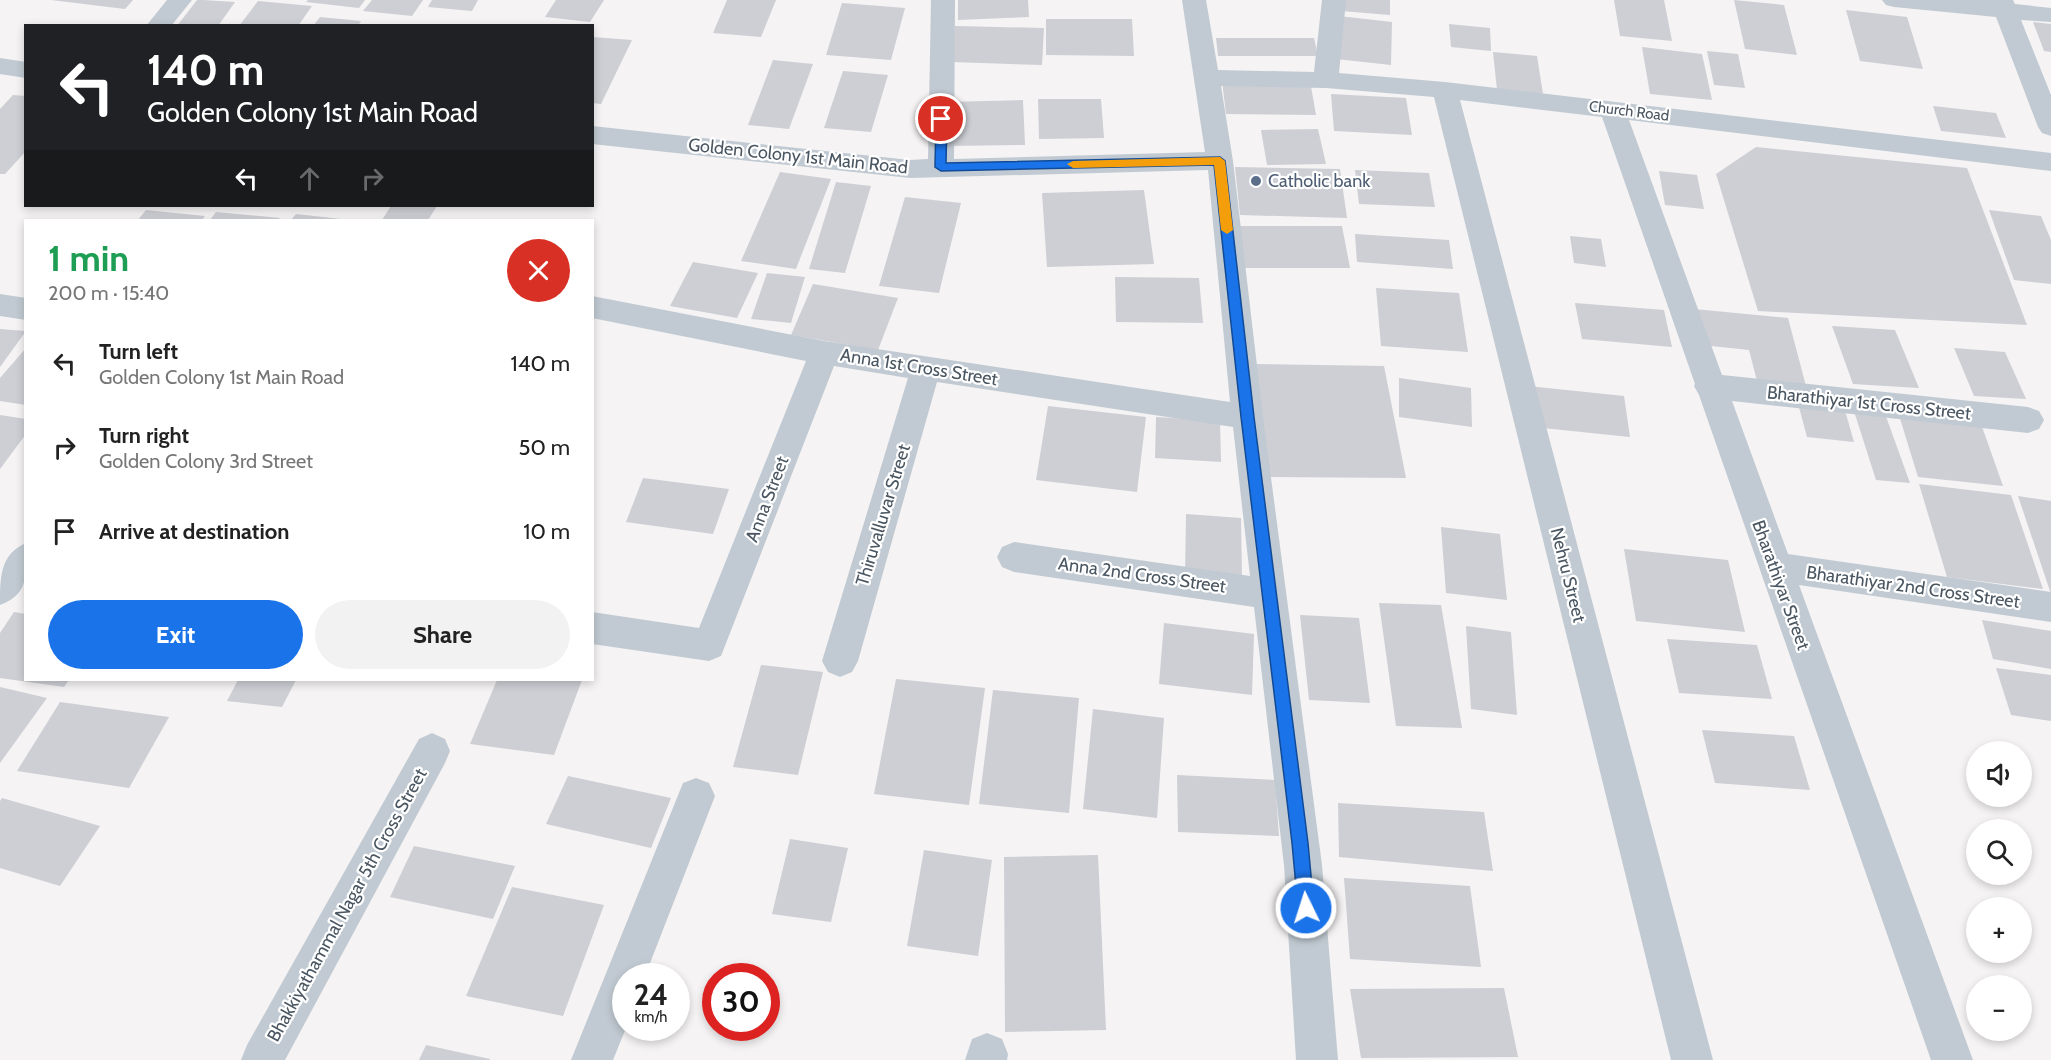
<!DOCTYPE html>
<meta charset="utf-8">
<style>
body{margin:0;font-family:Cabin,sans-serif;background:#f2f2f2;color:#222;height:100vh;display:flex;flex-direction:column;font-size:22px;white-space:nowrap}
*{box-sizing:border-box;margin:0}
p{font-size:20px;color:#767676}
.icon{flex:none;width:33px;height:33px;fill:none;stroke:currentColor;stroke-width:2;stroke-linecap:round;stroke-linejoin:round}
.map{position:relative;flex:1;overflow:hidden}
.panel{position:absolute;left:24px;top:219px;width:570px;height:462px;display:flex;flex-direction:column;background:#fff;border-radius:0px;box-shadow:0 3px 9px #0003}
.panel>*{flex:none}
.banner{position:absolute;left:24px;top:24px;width:570px;height:183px;border-radius:0px;box-shadow:0 3px 9px #0003;background:#202124;color:#fff;overflow:hidden}
.controls{position:absolute;left:1966px;top:741px;display:grid;gap:12px}
.controls a{display:grid;place-items:center;width:66px;height:66px;border-radius:50%;background:#fff;box-shadow:0 3px 9px #0003;font-size:30px}
.speed{position:absolute;left:612px;top:963px;display:flex;gap:12px;font-size:30px;font-weight:700;text-align:center}
.speed>*{display:grid;place-content:center;width:78px;height:78px;border-radius:50%;background:#fff;box-shadow:0 3px 9px #0003;line-height:1}
.speed small{font-size:15px;font-weight:400}
.speed .limit{border:9px solid #d22;background:#fff;color:#111}
.pin{position:absolute;display:grid;place-items:center;width:51px;height:51px;color:#fff;margin:-26px;border:3px solid #fff;border-radius:50%;box-shadow:0 2px 6px #0007}
.me{position:absolute;width:66px;margin:-33px;rotate:356deg;stroke-linejoin:round;filter:drop-shadow(0 0 4px #0008)}
.turn{display:flex;align-items:center;gap:21px;height:126px;padding:0 24px;font-size:27px}
.turn .icon{width:78px;height:78px;stroke-width:2.5}
.turn b{display:block;font-size:42px;line-height:51px}
.lanes{display:flex;align-items:center;height:57px;padding:0 24px;background:#0003;justify-content:center;gap:30px;direction:ltr}
.lanes .off{opacity:.35}
.round{display:grid;place-items:center;flex:none;width:63px;height:63px;border-radius:32px;background:#f2f2f2}
.overview{display:flex;align-items:center;justify-content:space-between;height:102px;padding:0 24px}
h1{font-size:36px;font-weight:700;line-height:45px;color:#1e9e55}
.primary-button{display:flex;gap:12px;margin-top:auto;padding:12px 24px}
.primary-button a{flex:1;height:69px;border-radius:36px;background:#1a73e8;color:#fff;font-size:24px;font-weight:700;line-height:69px;text-align:center}
.primary-button a+a{background:#f2f2f2;color:#222}
ul{padding:0;list-style:none}
li{display:flex;align-items:center;gap:18px;height:84px;padding:0 24px}
li div{flex:1}
li b{display:block;font-size:22px}
li em{font-style:normal}
.map>svg:first-child{display:block}
</style>
<div class="map">
<svg width="2051" height="1060" viewBox="0 0 2051 1060">
<rect width="100%" height="100%" fill="#f5f3f3"/>
<g fill="#cdcfd5">
<polygon points="51,0 133,0 125,9"/>
<polygon points="197,0 203,0 235,2 218,26 177,26"/>
<polygon points="308,0 365,0 359,8 306,2"/>
<polygon points="372,0 423,0 412,16 363,11"/>
<polygon points="432,0 478,0 472,11 428,7"/>
<polygon points="556,0 604,0 590,22 545,17"/>
<polygon points="727,0 776,0 761,37 713,33"/>
<polygon points="958,0 1028,0 1029,17 958,20"/>
<polygon points="1341,0 1390,0 1390,15 1341,11"/>
<polygon points="1614,0 1664,0 1672,41 1620,36"/>
<polygon points="1734,0 1784,5 1797,55 1745,49"/>
<polygon points="258,1 312,6 298,26 239,26"/>
<polygon points="842,3 905,8 891,60 826,55"/>
<polygon points="1846,10 1907,17 1923,69 1860,61"/>
<polygon points="1339,16 1392,22 1391,65 1336,59"/>
<polygon points="320,17 361,21 358,26 313,26"/>
<polygon points="1046,19 1132,19 1134,56 1046,55"/>
<polygon points="2033,22 2051,24 2051,52 2044,51"/>
<polygon points="1449,24 1490,28 1491,51 1451,47"/>
<polygon points="955,26 1044,28 1042,65 951,62"/>
<polygon points="592,37 632,40 601,104 592,103"/>
<polygon points="1216,38 1314,38 1318,56 1218,56"/>
<polygon points="1642,47 1702,54 1712,100 1650,94"/>
<polygon points="1707,51 1738,54 1745,88 1714,85"/>
<polygon points="1493,52 1537,56 1543,94 1497,90"/>
<polygon points="773,60 813,64 789,129 748,125"/>
<polygon points="843,71 888,75 871,132 824,128"/>
<polygon points="1222,81 1310,81 1316,115 1226,114"/>
<polygon points="1331,94 1406,98 1412,135 1334,131"/>
<polygon points="13,95 26,96 26,151 5,174 0,174 0,109"/>
<polygon points="1038,99 1101,99 1104,138 1039,139"/>
<polygon points="1023,100 1025,145 946,146 946,102"/>
<polygon points="1933,106 1996,113 2006,138 1941,131"/>
<polygon points="1318,129 1326,164 1267,165 1261,130"/>
<polygon points="1756,147 1967,168 2027,325 1758,311 1716,174"/>
<polygon points="1235,167 1340,169 1347,218 1240,215"/>
<polygon points="1355,170 1429,173 1435,207 1359,204"/>
<polygon points="1659,171 1697,175 1704,209 1665,205"/>
<polygon points="780,172 831,179 796,269 741,261"/>
<polygon points="836,182 871,186 845,273 809,269"/>
<polygon points="1144,190 1154,264 1047,267 1042,193"/>
<polygon points="905,197 961,203 939,293 879,286"/>
<polygon points="391,206 437,206 428,220 382,220"/>
<polygon points="146,210 205,216 202,220 138,220"/>
<polygon points="1989,210 2041,216 2051,240 2051,284 2014,280"/>
<polygon points="216,212 280,218 278,220 210,220"/>
<polygon points="296,214 341,219 341,220 291,220"/>
<polygon points="1237,226 1342,226 1350,268 1242,268"/>
<polygon points="1355,234 1449,240 1453,269 1357,262"/>
<polygon points="1570,236 1601,239 1606,267 1574,263"/>
<polygon points="693,262 758,273 737,318 670,306"/>
<polygon points="767,273 805,277 791,323 751,319"/>
<polygon points="1115,277 1199,278 1203,323 1116,322"/>
<polygon points="813,284 898,298 878,350 791,335"/>
<polygon points="1376,288 1459,293 1468,352 1381,346"/>
<polygon points="1575,303 1664,310 1672,347 1582,339"/>
<polygon points="1694,309 1788,318 1806,386 1757,381 1749,350 1702,345"/>
<polygon points="1832,326 1895,330 1919,388 1853,384"/>
<polygon points="0,329 26,331 0,367"/>
<polygon points="26,348 26,405 0,401 0,378"/>
<polygon points="1954,348 2005,352 2026,399 1974,396"/>
<polygon points="1253,364 1384,366 1406,478 1267,477"/>
<polygon points="1399,378 1471,388 1472,427 1399,417"/>
<polygon points="1528,386 1624,396 1630,437 1533,427"/>
<polygon points="1796,396 1842,400 1854,442 1807,437"/>
<polygon points="1048,406 1146,417 1137,492 1036,480"/>
<polygon points="1853,408 1884,411 1910,483 1876,480"/>
<polygon points="1898,412 1980,421 2003,486 1918,477"/>
<polygon points="0,415 26,419 26,434 0,469"/>
<polygon points="1156,417 1220,421 1221,462 1155,458"/>
<polygon points="643,478 729,489 713,534 626,522"/>
<polygon points="1919,484 2011,495 2043,589 1947,577"/>
<polygon points="2018,496 2051,501 2051,594"/>
<polygon points="1186,514 1241,518 1242,580 1185,576"/>
<polygon points="1441,527 1500,534 1507,600 1446,593"/>
<polygon points="1624,549 1728,560 1745,632 1636,621"/>
<polygon points="1379,603 1441,605 1462,728 1396,726"/>
<polygon points="14,612 26,614 26,680 69,680 64,687 0,678 0,633"/>
<polygon points="1300,615 1359,618 1370,703 1309,700"/>
<polygon points="1982,620 2051,631 2051,669 1993,659"/>
<polygon points="1164,623 1254,634 1252,695 1159,684"/>
<polygon points="1466,626 1511,632 1517,715 1471,709"/>
<polygon points="1667,639 1757,645 1772,699 1679,693"/>
<polygon points="761,665 823,672 798,775 733,767"/>
<polygon points="1996,668 2051,675 2051,721 2011,715"/>
<polygon points="896,679 985,688 969,805 874,794"/>
<polygon points="238,680 296,680 282,707 227,701"/>
<polygon points="497,680 582,680 554,755 470,744"/>
<polygon points="0,687 47,698 0,763"/>
<polygon points="993,690 1079,698 1069,813 979,804"/>
<polygon points="60,702 169,717 129,788 17,771"/>
<polygon points="1093,709 1164,718 1157,818 1083,809"/>
<polygon points="1702,730 1794,736 1810,790 1715,783"/>
<polygon points="1177,775 1275,780 1279,836 1178,832"/>
<polygon points="568,776 671,798 651,848 546,824"/>
<polygon points="2,798 100,826 60,886 0,868 0,801"/>
<polygon points="1338,803 1484,812 1493,871 1339,857"/>
<polygon points="790,839 848,848 831,922 772,914"/>
<polygon points="414,846 515,866 493,919 390,897"/>
<polygon points="924,850 992,860 978,956 907,946"/>
<polygon points="1098,855 1106,1030 1005,1032 1004,857"/>
<polygon points="1344,878 1470,886 1481,967 1350,959"/>
<polygon points="512,887 604,905 563,1016 466,996"/>
<polygon points="1504,988 1518,1057 1361,1058 1350,989"/>
<polygon points="426,1045 490,1059 490,1060 419,1060"/>
</g>
<g fill="none" stroke-linecap="round" stroke-linejoin="round">
<g fill="#c1cad2" fill-rule="evenodd">
<polygon points="167,0 192,0 171,26 146,26"/>
<polygon points="931,0 955,0 954,159 1205,152 1182,0 1206,0 1218,70 1314,72 1322,0 1346,0 1339,73 1445,82 2051,153 2051,171 1629,120 1722,375 2028,407 2039,411 2044,420 2039,429 2028,433 1732,401 1788,554 2051,592 2051,622 1799,585 1973,1060 1931,1060 1699,395 1694,386 1695,384 1602,117 1460,100 1713,1060 1671,1060 1434,97 1326,88 1221,86 1233,161 1263,417 1322,865 1338,1060 1296,1060 1284,865 1254,607 1014,572 1002,567 997,557 1002,547 1014,542 1250,576 1233,427 937,382 858,661 852,672 840,677 828,672 822,661 908,378 834,366 721,656 709,661 592,644 592,612 699,628 806,361 592,318 592,296 824,341 1230,402 1208,170 910,178 592,144 592,126 910,160 928,159"/>
<polygon points="1882,0 2013,0 2015,4 2051,8 2051,22 2021,20 2051,95 2051,136 2042,133 2038,127 1996,17 1894,7 1886,5"/>
<polygon points="0,58 26,62 26,78 0,74"/>
<polygon points="0,294 26,298 26,320 0,316"/>
<path d="M26 543C26 571 31 594 0 605 0 578 0 554 26 543Z"/>
<polygon points="432,733 445,739 450,751 445,763 285,1060 241,1060 247,1045 419,739"/>
<polygon points="696,778 709,783 715,796 645,976 626,976 626,1028 613,1060 571,1060 683,783"/>
<polygon points="987,1033 1002,1039 1008,1054 1007,1060 965,1060 972,1039"/>
</g>
</g>
<polygon fill="#1a73e8" stroke="#114b97" stroke-width="1.5" points="941,116 947,119 946,163 1220,157 1225,161 1254,417 1308,843 1314,908 1312,914 1306,917 1300,914 1298,908 1292,843 1241,417 1214,165 941,171 935,167 936,119"/>
<polygon fill="#f59e0b" points="1220,157 1225,161 1233,230 1227,234 1221,230 1214,165 1073,168 1067,164 1073,161"/>
<circle fill="#5c6f8a" stroke="#fff" stroke-width="2" cx="1256" cy="181" r="6"/>
<g text-anchor="middle" dominant-baseline="central" stroke-width="4.5" stroke-linejoin="round" paint-order="stroke">
<g font-size="15" fill="#4a5661" stroke="#fff">
<text transform="translate(1629 111) rotate(7)">Church Road</text>
</g>
<g font-size="18" fill="#4a5661" stroke="#fff">
<text transform="translate(798 156) rotate(6)">Golden Colony 1st Main Road</text>
<text transform="translate(919 367) rotate(9)">Anna 1st Cross Street</text>
<text transform="translate(1869 403) rotate(6)">Bharathiyar 1st Cross Street</text>
<text transform="translate(767 499) rotate(-69)">Anna Street</text>
<text transform="translate(883 515) rotate(-73)">Thiruvalluvar Street</text>
<text transform="translate(1142 575) rotate(8)">Anna 2nd Cross Street</text>
<text transform="translate(1568 575) rotate(76)">Nehru Street</text>
<text transform="translate(1781 585) rotate(70)">Bharathiyar Street</text>
<text transform="translate(1913 587) rotate(8)">Bharathiyar 2nd Cross Street</text>
<text transform="translate(347 905) rotate(-61)">Bhakkiyathammal Nagar 5th Cross Street</text>
</g>
<g font-size="18" fill="#4e5e75" stroke="#fff" text-anchor="start">
<text x="1268" y="181">Catholic bank</text>
</g>
</g>
</svg>
<div class="controls">
<a><svg class="icon" aria-label="sound" viewBox="0 0 24 24"><path d="M4 9h4l5-4v14l-5-4H4zM17 9q2 3 0 6"/></svg></a>
<a><svg class="icon" aria-label="search" viewBox="0 0 24 24"><circle cx="10" cy="10" r="6"/><path d="M15 15l6 6"/></svg></a>
<a>+</a>
<a>−</a>
</div>
<div class="speed"><div>24<small>km/h</small></div><div class="limit">30</div></div>
<div class="pin" style="left:941px;top:119px;background:#d93025"><svg class="icon" aria-label="arrive" viewBox="0 0 24 24"><path d="M6 21V4h12l-3 4 3 4H6"/></svg></div>
<svg class="me" style="left:1306px;top:908px" viewBox="-20 -20 40 40"><circle r="17" fill="#1a73e8" stroke="#fff" stroke-width="3"/><path d="M0-11L8 9 0 5-8 9z" fill="#fff"/></svg>
<div class="banner">
<div class="turn"><svg class="icon" aria-label="left" viewBox="0 0 24 24"><path d="M17 20v-9H6M10 6l-5 5 5 5"/></svg><div><b>140 m</b>Golden Colony 1st Main Road</div></div>
<div class="lanes"><svg class="icon" aria-label="left" viewBox="0 0 24 24"><path d="M17 20v-9H6M10 6l-5 5 5 5"/></svg><svg class="icon off" aria-label="ahead" viewBox="0 0 24 24"><path d="M12 20V5M6 11l6-6 6 6"/></svg><svg class="icon off" aria-label="right" viewBox="0 0 24 24"><path d="M7 20v-9h11M14 6l5 5-5 5"/></svg></div>
</div>
<section class="panel">
<div class="overview"><div><h1>1 min</h1><p>200 m · 15:40</p></div><a class="round" style="background:#d93025;color:#fff"><svg class="icon" aria-label="close" viewBox="0 0 24 24"><path d="M6 6l12 12M18 6L6 18"/></svg></a></div>
<ul>
<li><svg class="icon" aria-label="left" viewBox="0 0 24 24"><path d="M17 20v-9H6M10 6l-5 5 5 5"/></svg><div><b>Turn left</b><p>Golden Colony 1st Main Road</p></div><em>140 m</em></li>
<li><svg class="icon" aria-label="right" viewBox="0 0 24 24"><path d="M7 20v-9h11M14 6l5 5-5 5"/></svg><div><b>Turn right</b><p>Golden Colony 3rd Street</p></div><em>50 m</em></li>
<li><svg class="icon" aria-label="arrive" viewBox="0 0 24 24"><path d="M6 21V4h12l-3 4 3 4H6"/></svg><div><b>Arrive at destination</b></div><em>10 m</em></li>
</ul>
<div class="primary-button"><a>Exit</a><a>Share</a></div>
</section>
</div>
